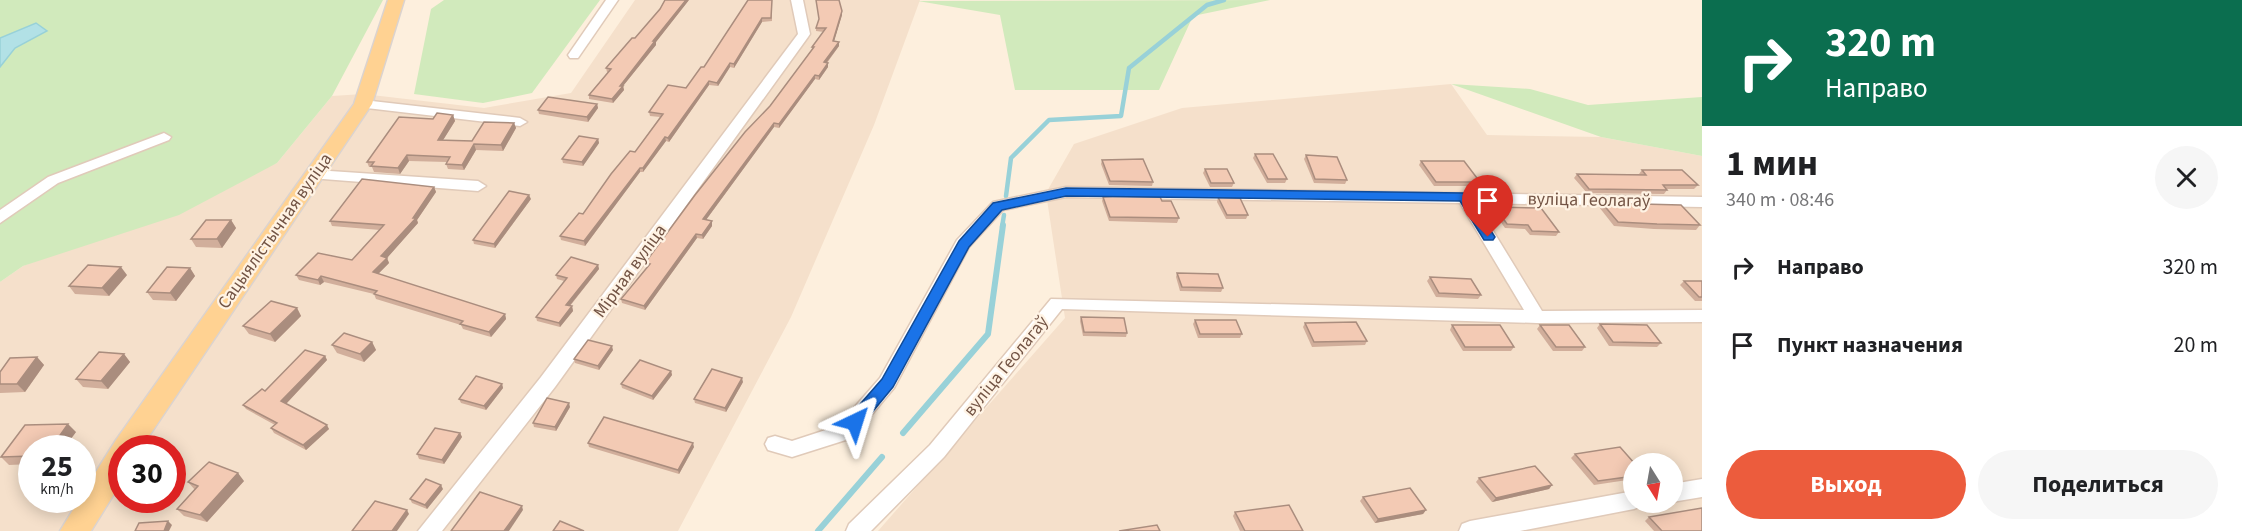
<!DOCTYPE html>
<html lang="ru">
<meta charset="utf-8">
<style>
body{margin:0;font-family:"Source Sans 3",sans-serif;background:#f6f6f6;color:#202124;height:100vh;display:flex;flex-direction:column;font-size:22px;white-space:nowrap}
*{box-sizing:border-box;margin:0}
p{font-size:20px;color:#757577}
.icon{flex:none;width:33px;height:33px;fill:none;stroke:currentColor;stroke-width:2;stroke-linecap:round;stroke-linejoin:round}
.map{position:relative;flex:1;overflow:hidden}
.sheet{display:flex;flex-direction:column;background:#fff;width:540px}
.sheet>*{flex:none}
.top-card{background:#0b6e4f;color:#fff;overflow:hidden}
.needle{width:39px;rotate:169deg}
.tools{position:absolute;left:1623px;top:453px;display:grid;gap:12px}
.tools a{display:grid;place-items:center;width:60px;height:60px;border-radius:50%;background:#fff;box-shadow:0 3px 15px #0003;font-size:30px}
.speed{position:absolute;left:18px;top:435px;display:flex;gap:12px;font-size:30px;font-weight:700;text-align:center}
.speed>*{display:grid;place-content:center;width:78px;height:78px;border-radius:50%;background:#fff;box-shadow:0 3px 15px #0003;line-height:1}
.speed small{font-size:15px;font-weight:400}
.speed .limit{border:9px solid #d22;background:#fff;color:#111}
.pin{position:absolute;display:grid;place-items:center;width:51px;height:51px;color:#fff;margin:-62px -26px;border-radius:50% 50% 50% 0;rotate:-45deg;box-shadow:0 0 6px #0007}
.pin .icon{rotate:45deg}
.me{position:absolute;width:66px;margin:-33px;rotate:41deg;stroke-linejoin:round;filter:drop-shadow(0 0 4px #0008)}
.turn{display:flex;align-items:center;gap:21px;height:126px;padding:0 24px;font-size:27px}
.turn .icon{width:78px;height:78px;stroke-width:2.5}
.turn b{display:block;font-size:42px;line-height:51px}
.round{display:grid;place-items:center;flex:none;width:63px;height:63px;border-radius:32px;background:#f6f6f6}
.headline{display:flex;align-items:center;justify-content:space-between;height:102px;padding:0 24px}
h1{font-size:36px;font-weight:700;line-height:45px}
.cta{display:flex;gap:12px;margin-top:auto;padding:12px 24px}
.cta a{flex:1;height:69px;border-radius:36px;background:#ec5c3d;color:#fff;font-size:24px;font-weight:700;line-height:69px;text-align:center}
.cta a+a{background:#f6f6f6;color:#202124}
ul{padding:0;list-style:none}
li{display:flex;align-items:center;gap:18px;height:78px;padding:0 24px}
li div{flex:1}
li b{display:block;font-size:22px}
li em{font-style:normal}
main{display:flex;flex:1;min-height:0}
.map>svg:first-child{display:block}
</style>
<main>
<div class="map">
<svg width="1702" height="531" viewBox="0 0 1702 531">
<rect width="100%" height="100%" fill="#fdefdd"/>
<g fill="#f5e0cb" fill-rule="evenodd">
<path d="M635 0H920L874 125 791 317 678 531H0V282L23 266 277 163 332 96 363 94 484 108 571 93ZM32 448H82V500H32ZM122 448H172V500H122Z"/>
<path d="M1451 84 1487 135 1601 137 1702 156V531H878L1065 318 1046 193 1074 144 1182 108ZM1634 464H1672V502H1634Z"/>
</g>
<g fill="#d1eabc">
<polygon points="0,0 383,0 332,96 277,163 179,215 23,266 0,282"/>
<polygon points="444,0 600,0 532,93 483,103 414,94 431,9"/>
<polygon points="1270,0 1193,16 1159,90 1015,90 1000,15 918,1"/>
<polygon points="1451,84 1530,89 1588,105 1702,97 1702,156 1601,137"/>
</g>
<polygon fill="#b2e1e6" stroke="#98d1d8" stroke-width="1.5" points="36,23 47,31 15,48 0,67 0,38"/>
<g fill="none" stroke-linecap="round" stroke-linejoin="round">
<g stroke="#98d1d8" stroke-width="4.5">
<polyline points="1006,196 1011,158 1049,120 1121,116 1129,68 1207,5 1224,0"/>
<polyline points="1002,227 1004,215"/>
</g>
<g stroke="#98d1d8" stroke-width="6">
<polyline points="903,433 988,334 1003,225"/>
<polyline points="818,531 882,457"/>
</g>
<defs>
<g id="minor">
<polygon points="606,0 618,0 578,58 570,58 568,55"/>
<polygon points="791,0 803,0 810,34 808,37 555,387 442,531 418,531 541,377 798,34"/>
<polygon points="363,100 520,118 527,122 520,126 358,107 356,104"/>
<polygon points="164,133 171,137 169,140 58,183 0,223 0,210 48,177"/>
<polygon points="315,170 478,181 486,186 478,191 310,178 308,175"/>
<polygon points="1066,187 1702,197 1702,207 1476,203 1542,311 1702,310 1702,322 1537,323 1062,309 944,457 871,531 846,531 849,524 930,445 1051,299 1524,310 1460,203 1066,197 1003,210 969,247 894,388 852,438 792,457 768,450 765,444 768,438 775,436 792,441 838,426 880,378 957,240 993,202"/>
<polygon points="1702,479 1702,497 1672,502 1672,484"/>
<polygon points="1634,491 1634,502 1643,502 1641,506 1634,509 1520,531 1459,531 1462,524 1470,521"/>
</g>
<polygon id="major" points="388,0 404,0 372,104 141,448 122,448 122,481 91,531 60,531 79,500 82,500 82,494 116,440 354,104"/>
</defs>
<use href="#minor" stroke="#e0cab9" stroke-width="3"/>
<use href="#major" stroke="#dbd3cf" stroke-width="3"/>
<use href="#minor" fill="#fff" fill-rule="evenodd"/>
<use href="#major" fill="#ffd292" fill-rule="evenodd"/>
</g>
<g fill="#d1ae9b">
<polygon points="689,0 656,42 656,45 623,86 624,90 613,103 589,99 589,95 608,72 607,72 606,68 635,38"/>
<polygon points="772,0 772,21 762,22 734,68 730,67 718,86 709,85 669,142 666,141 643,172 640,172 585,246 561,240 560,236 583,214 635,152 660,117 650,116 649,112 686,88 704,67"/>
<polygon points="842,11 842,15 834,41 839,46 827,63 828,63 828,67 819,80 815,79 779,128 774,127 706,220 712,226 703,239 697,238 645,310 622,303 621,299 647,267 646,267 645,263 770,106 812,50 812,47 824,32 816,31 816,28"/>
<polygon points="597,104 598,108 588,122 539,114 538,110"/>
<polygon points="453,115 455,121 443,140 472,141 514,123 516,128 503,151 476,150 464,170 448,169 446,164 447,162 409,161 400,174 374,172 372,167 369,167 367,162 433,119"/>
<polygon points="598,139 599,143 583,166 563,163 562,159"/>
<polygon points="1255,154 1287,179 1285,183 1267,183 1253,158"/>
<polygon points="1306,155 1347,180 1345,184 1314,183 1304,159"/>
<polygon points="1102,160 1153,182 1152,186 1109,185 1101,164"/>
<polygon points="1421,161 1480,182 1477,186 1434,186 1419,165"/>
<polygon points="1205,169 1234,183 1232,187 1210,187 1203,173"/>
<polygon points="1642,170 1698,185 1694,189 1667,189 1667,190 1664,194 1587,193 1574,178 1577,174 1639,174"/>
<polygon points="434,187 436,192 417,220 418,223 387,258 389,263 378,274 505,314 506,319 491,337 463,329 461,325 376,299 374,294 324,282 320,285 299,280 296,275 352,260 380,230 332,226 330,221"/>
<polygon points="1103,197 1179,218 1177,223 1109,221 1102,201"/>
<polygon points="1218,197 1248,215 1246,219 1226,219 1217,202"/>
<polygon points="531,199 495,248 474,244 473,240"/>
<polygon points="1602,203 1700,225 1696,230 1654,229 1614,226 1599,207"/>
<polygon points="1495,207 1559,232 1556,236 1530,235 1525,229 1505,228 1493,211"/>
<polygon points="231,220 236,228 222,248 196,247 191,239"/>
<polygon points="598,265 599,269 570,306 572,306 573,311 560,327 537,321 536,317 564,281 557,279 556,275"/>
<polygon points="190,268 195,276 176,301 153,300 147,292"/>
<polygon points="1177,273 1223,288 1221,292 1180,291 1176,277"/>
<polygon points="127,275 109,296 75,294 69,286"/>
<polygon points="1430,277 1481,295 1478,299 1436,297 1427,281"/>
<polygon points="1684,281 1702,281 1702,301 1695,301 1680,285"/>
<polygon points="297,308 301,316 275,342 249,334 243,326"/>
<polygon points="1081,317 1127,333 1126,337 1083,336 1080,321"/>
<polygon points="1195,320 1242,334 1240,338 1198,338 1193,324"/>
<polygon points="1305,323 1367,341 1365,345 1312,347 1303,327"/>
<polygon points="1600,324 1661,343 1657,347 1609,346 1597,328"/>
<polygon points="1452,325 1514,347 1511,351 1463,351 1450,330"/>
<polygon points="1540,325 1585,347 1582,351 1553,351 1537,329"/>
<polygon points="372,342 376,350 364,362 337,353 332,345"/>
<polygon points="613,350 599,370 575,363 574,359"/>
<polygon points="124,354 130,362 108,389 83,387 76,379"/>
<polygon points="325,356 327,360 286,404 329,429 306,450 274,433 271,428 275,425 246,409 243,405 265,391"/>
<polygon points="37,357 44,365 25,392 0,393 0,372"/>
<polygon points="671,371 672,375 653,400 622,388 621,384"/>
<polygon points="743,382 726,412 695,403 694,399"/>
<polygon points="502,384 503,388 486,410 461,403 459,399"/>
<polygon points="570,407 556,431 534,427 533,423"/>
<polygon points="76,432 64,448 32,448 32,464 9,465 1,457"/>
<polygon points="460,433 462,437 444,464 419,459 417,454"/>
<polygon points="588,443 694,447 679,474 589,447"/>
<polygon points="1575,454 1634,464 1634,479 1594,485 1571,458"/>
<polygon points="1479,478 1552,485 1549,489 1492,502 1476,482"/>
<polygon points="244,481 207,522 184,516 177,509 195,490 188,482"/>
<polygon points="443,489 427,509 412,503 410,499"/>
<polygon points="1363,497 1426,510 1423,514 1375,523 1360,501"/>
<polygon points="1235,512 1303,531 1240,531 1233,516"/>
<polygon points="1649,517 1702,531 1654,531 1645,521"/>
</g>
<g fill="#aa8d7e">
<polygon points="686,0 689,0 656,42 656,45 623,86 624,90 613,103 612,99 620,86 653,41"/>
<polygon points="842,11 842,15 833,45 833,41"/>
<polygon points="762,18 762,22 734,68 734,64"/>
<polygon points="839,42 839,46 824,66 824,62"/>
<polygon points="730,63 730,67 718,86 717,83"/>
<polygon points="828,63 828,67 819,80 819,76"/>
<polygon points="815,75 815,79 779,128 779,124"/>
<polygon points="709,81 709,85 669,142 668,138"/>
<polygon points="597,104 598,108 588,122 587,117"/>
<polygon points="453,115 455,121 440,145 438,140"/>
<polygon points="514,123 516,128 503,151 501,145"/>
<polygon points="774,123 774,127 703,224 703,219"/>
<polygon points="665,137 666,141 643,172 643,168"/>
<polygon points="598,139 599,143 583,166 582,162"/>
<polygon points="474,144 476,150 464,170 462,165"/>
<polygon points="407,155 409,161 400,174 398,168"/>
<polygon points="640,168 640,172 585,246 584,241"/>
<polygon points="434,187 436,192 417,220 418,223 387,258 389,263 375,277 373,272 381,256 413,218"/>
<polygon points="529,195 531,199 495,248 494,244"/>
<polygon points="231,220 236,228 222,248 217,239"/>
<polygon points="712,221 712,226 703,239 702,235"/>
<polygon points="696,234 697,238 645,310 644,306"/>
<polygon points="598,265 599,269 567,309 566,305"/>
<polygon points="121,267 127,275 109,296 102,288"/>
<polygon points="190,268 195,276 176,301 170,293"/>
<polygon points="321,276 324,282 320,285 318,280"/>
<polygon points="572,306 573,311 560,327 559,323"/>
<polygon points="297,308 301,316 275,342 270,334"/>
<polygon points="505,314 506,319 491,337 489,332"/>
<polygon points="372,342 376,350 364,362 360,354"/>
<polygon points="612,346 613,350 599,370 598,366"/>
<polygon points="124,354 130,362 108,389 101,381"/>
<polygon points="325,356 327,360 284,406 281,401"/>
<polygon points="37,357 44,365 25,392 17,384"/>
<polygon points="671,371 672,375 653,400 652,396"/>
<polygon points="742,378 743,382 726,412 725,408"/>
<polygon points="502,384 503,388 486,410 484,406"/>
<polygon points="569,403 570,407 556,431 555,427"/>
<polygon points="68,424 76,432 64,448 51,448"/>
<polygon points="327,425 329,429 306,450 303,445"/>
<polygon points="460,433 462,437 444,464 442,460"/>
<polygon points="693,443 694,447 679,474 678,470"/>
<polygon points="238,473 244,481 207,522 200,515"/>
<polygon points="441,485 443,489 427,509 425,505"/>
<polygon points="1552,485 1549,489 1492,502 1496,498"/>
<polygon points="522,506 523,510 509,531 504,531"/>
<polygon points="407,510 409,514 397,531 392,531"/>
<polygon points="1426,510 1423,514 1375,523 1378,519"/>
<polygon points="168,521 172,525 169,531 164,531"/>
</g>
<g fill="#f3cab4" stroke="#aa8d7e" stroke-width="1.5">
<polygon points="665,0 686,0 653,41 655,41 620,86 623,86 612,99 589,95 611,69 606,68 632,38 635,38 660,9"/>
<polygon points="748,0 772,0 771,18 762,18 734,64 730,63 717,83 709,81 668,138 665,137 643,168 640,168 584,241 560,236 579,213 583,214 611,174 630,151 635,152 663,114 649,112 668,85 686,88 701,67 704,67"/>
<polygon points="816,0 839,0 842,11 833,41 839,42 824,62 828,63 819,76 815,75 779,124 774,123 703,219 712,221 702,235 696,234 644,306 621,299 650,264 645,263 695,195 745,132 770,106 814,47 812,47 826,28 816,28 819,19"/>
<polygon points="548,97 597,104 587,117 538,110"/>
<polygon points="437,113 453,115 438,140 472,141 484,122 514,123 501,145 474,144 462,165 446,164 450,157 407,155 398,168 371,166 374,162 367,162 399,117 433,119"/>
<polygon points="579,136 598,139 582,162 562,159"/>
<polygon points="1255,154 1273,154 1287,179 1268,179"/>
<polygon points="1306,155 1337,157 1347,180 1315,179"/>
<polygon points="1143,159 1153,182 1110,181 1102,160"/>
<polygon points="1421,161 1464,161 1480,182 1436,182"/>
<polygon points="1205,169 1227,169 1234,183 1211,183"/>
<polygon points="1642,170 1682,170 1698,185 1663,185 1667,190 1589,189 1577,174 1646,175"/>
<polygon points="362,179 434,187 413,218 416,218 381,256 387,258 373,272 505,314 489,332 460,324 463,321 374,294 377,291 321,276 318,280 296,275 318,253 352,260 384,225 330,221"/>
<polygon points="509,191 529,195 494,244 473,240"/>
<polygon points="1116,196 1160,197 1162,201 1171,201 1179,218 1110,217 1103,197"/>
<polygon points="1218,197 1240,198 1248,215 1227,215"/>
<polygon points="1602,203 1681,205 1700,225 1657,224 1618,222"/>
<polygon points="1495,207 1541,208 1559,232 1532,231 1528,225 1507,224"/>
<polygon points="206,220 231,220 217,239 191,239"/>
<polygon points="571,257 598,265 566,305 572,306 559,323 536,317 567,278 556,275"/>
<polygon points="88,265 121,267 102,288 69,286"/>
<polygon points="167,267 190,268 170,293 147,292"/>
<polygon points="1177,273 1218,274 1223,288 1182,287"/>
<polygon points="1430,277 1471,279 1481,295 1439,293"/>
<polygon points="1684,281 1702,281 1702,297 1699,297"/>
<polygon points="271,301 297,308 270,334 243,326"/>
<polygon points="1081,317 1124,318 1127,333 1084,332"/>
<polygon points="1195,320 1236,320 1242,334 1200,334"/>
<polygon points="1356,322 1367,341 1314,342 1305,323"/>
<polygon points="1600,324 1647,325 1661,343 1613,342"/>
<polygon points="1452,325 1500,325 1514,347 1465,347"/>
<polygon points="1540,325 1569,325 1585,347 1556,347"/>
<polygon points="344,333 372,342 360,354 332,345"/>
<polygon points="588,340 612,346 598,366 574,359"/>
<polygon points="305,350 325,356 281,401 327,425 303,445 271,428 277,423 243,405 262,389 265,391"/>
<polygon points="99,352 124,354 101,381 76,379"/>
<polygon points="37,357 17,384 0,384 0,372 10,358"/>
<polygon points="640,360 671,371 652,396 621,384"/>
<polygon points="712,369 742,378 725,408 694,399"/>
<polygon points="476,376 502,384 484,406 459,399"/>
<polygon points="547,398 569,403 555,427 533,423"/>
<polygon points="604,417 693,443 678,470 588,443"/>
<polygon points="68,424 51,448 32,448 32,456 1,457 25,425"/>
<polygon points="435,428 460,433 442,460 417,454"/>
<polygon points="1620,447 1635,464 1634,464 1634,476 1598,481 1575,454"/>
<polygon points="209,462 238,473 200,515 177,509 198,486 188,482"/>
<polygon points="1535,466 1552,485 1496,498 1479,478"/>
<polygon points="426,479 441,485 425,505 410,499"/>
<polygon points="1410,488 1426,510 1378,519 1363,497"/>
<polygon points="480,492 522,506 504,531 451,531"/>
<polygon points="375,501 407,510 392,531 352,531"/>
<polygon points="1289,505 1303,531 1245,531 1235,512"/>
<polygon points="1702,508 1702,531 1662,531 1649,517"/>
<polygon points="168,521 164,531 135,531 139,523"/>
<polygon points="560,521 584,531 553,531"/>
<polygon points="1157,525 1160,531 1119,531"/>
</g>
<polygon fill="#1a73e8" stroke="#114b97" stroke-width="1.5" points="1066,188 1464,193 1468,195 1495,237 1493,240 1484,240 1460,201 1066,196 1002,210 969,247 893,387 860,427 849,427 847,422 849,417 882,379 959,241 993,203"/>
<g text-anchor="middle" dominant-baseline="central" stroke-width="4.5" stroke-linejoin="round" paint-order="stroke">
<g font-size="18" fill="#735445" stroke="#fff3e4">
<text transform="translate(1589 200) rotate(1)">вуліца Геолагаў</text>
<text transform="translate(275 231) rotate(-55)">Сацыялістычная вуліца</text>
<text transform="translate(630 271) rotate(-54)">Мірная вуліца</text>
<text transform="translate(1006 366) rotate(-51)">вуліца Геолагаў</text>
</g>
</g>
</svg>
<div class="tools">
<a><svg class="needle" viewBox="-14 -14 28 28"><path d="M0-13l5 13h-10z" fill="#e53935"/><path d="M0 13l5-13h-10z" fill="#757577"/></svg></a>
</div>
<div class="speed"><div>25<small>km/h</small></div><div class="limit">30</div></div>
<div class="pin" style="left:1488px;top:237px;background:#d93025"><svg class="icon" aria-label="arrive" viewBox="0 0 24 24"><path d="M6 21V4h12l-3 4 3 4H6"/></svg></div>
<svg class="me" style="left:855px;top:422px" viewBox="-20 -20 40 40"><path d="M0-17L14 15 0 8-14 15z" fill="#1a73e8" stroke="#fff" stroke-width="4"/></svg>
</div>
<section class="sheet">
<div class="top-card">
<div class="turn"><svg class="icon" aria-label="right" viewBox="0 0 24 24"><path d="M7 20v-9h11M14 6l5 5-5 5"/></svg><div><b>320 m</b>Направо</div></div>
</div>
<div class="headline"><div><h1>1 мин</h1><p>340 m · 08:46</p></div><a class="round"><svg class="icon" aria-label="close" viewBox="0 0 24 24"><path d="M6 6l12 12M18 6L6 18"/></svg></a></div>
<ul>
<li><svg class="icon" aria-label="right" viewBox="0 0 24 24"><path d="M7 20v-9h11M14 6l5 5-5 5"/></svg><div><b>Направо</b></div><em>320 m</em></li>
<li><svg class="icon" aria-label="arrive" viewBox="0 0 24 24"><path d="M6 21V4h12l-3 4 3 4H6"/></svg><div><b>Пункт назначения</b></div><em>20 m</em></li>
</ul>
<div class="cta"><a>Выход</a><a>Поделиться</a></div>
</section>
</main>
